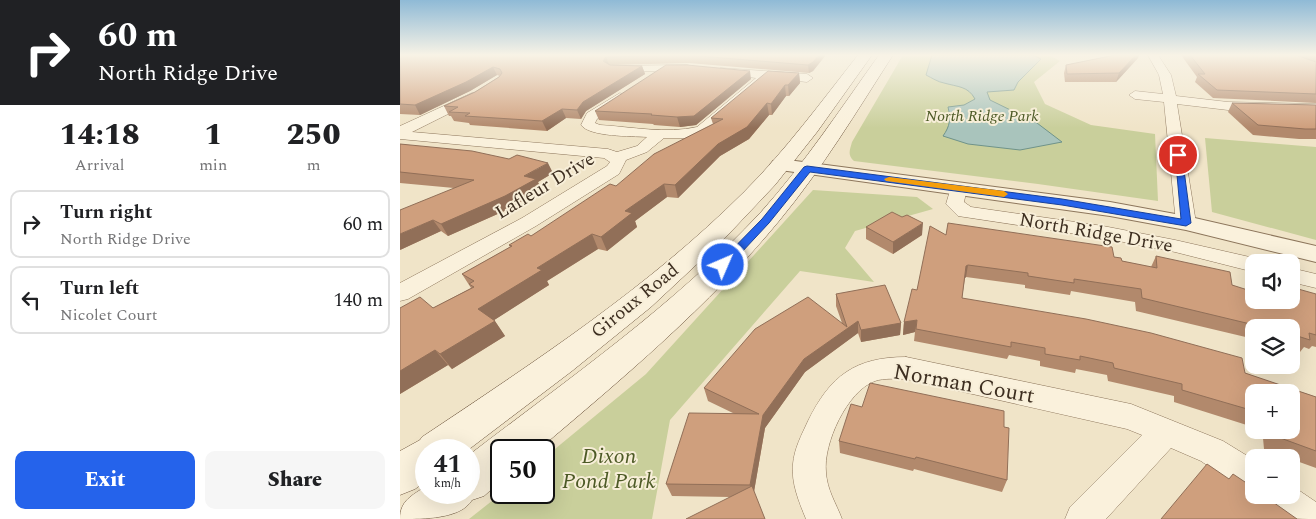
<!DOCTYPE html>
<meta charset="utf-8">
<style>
body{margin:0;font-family:Spectral,serif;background:#f6f6f6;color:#202124;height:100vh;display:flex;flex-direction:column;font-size:19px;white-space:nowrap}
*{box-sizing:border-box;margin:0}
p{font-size:16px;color:#757577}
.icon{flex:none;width:28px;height:28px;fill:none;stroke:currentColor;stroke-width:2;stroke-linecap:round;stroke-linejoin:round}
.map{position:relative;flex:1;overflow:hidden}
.side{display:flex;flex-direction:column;background:#fff;width:400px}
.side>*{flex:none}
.banner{background:#202124;color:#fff;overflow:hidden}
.tools{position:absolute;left:845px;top:254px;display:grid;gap:10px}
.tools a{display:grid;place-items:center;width:55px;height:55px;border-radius:10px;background:#fff;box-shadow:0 5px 20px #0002;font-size:25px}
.speed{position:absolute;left:15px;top:439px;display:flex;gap:10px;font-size:25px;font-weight:700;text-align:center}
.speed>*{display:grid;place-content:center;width:65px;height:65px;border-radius:50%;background:#fff;box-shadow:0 5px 20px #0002;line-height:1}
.speed small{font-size:12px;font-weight:400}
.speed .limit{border:2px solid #111;border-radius:8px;background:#fff;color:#111}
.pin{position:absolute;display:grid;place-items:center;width:42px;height:42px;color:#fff;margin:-21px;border:2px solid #fff;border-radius:50%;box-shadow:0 1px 5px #0007}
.me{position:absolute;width:55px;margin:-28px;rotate:45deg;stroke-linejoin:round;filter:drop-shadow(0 0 4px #0008)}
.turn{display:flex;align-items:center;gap:18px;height:105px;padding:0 15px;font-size:22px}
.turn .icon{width:65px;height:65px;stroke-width:2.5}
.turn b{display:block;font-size:35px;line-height:42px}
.eta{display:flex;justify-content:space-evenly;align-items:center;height:85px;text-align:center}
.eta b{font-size:30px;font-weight:800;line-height:35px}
.primary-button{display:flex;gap:10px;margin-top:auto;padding:10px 15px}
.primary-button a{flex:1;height:58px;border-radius:10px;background:#2563eb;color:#fff;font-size:20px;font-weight:800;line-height:58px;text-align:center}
.primary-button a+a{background:#f6f6f6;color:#202124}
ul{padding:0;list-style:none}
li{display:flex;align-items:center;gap:15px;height:68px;margin:0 10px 8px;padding:0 5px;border:2px solid #e0e0e0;border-radius:10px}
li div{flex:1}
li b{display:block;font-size:19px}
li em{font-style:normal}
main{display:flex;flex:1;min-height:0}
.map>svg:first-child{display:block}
</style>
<main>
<section class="side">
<div class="banner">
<div class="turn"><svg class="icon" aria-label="right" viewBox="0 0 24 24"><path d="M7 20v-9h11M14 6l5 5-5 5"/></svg><div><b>60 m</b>North Ridge Drive</div></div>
</div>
<div class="eta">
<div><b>14:18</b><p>Arrival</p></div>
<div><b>1</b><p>min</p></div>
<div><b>250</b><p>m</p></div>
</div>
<ul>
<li><svg class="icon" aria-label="right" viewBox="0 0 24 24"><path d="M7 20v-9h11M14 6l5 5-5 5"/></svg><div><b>Turn right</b><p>North Ridge Drive</p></div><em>60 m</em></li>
<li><svg class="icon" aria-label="left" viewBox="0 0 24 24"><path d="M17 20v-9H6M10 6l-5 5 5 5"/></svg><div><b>Turn left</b><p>Nicolet Court</p></div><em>140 m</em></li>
</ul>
<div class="primary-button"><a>Exit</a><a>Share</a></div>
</section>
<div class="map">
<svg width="916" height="519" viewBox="0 0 916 519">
<rect width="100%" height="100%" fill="#f0e4c8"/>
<g fill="#c9cf9b">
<path d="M503 55H649L660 61 634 82 645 104 691 125 755 134 758 201 638 184 454 161C447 155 450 150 452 142Z"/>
<polygon points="805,138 916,147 916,240 812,212"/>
<polygon points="413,190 517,197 533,209 455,231 445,248 474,282 400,271 270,420 252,519 69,519 102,493 144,492 144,458 246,374"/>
</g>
<path fill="#a9c4bc" stroke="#6f938a" d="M532 55H633L641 59 618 82 614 90 587 92 590 100 637 123 662 142 620 150 568 144 543 136C550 126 551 119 548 107L564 105 575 99C568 86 558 87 544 83 538 82 532 78 526 75Z"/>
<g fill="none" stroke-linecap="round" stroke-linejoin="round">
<defs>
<g id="minor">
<polygon points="748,55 758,55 771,75 776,96 828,102 916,104 916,112 828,110 777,104 796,223 793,227 786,229 779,227 776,223 764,102 735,99 729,95 735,91 763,94 759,75"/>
<polygon points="288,65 294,68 292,70 214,72 208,69 214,66"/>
<path d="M321 68 407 74 413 78 407 82 369 78 307 133 285 138H264L247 152 226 160 219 174 136 226 8 299 0 301V283L122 218 207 166 210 162 204 158 0 139V126L72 93 76 94 78 97 76 100 12 132 208 149 217 152 237 146 247 137C231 136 190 137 181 125L187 113 220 93 226 97 224 100 197 119 195 123 200 125C232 127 266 134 297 127L356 78 317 73 315 71Z"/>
<polygon points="558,183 564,184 567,188 564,202 571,207 703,226 775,240 854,258 863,262 854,262 854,272 775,252 703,238 558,216 546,204 552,184"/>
<polygon points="891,268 916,274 916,288 891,282"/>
<path d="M506 357 731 404 823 441 854 460V495L842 490 801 461 771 448 706 519H665L670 507 742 435 727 429 506 379C496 379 484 378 475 381 447 391 423 444 426 472 427 490 436 503 442 519H406C399 502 391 483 393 464 394 449 402 434 408 421 430 376 455 357 506 357Z"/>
<path d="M891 485 916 502V519C890 519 872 519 860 495H891Z"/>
</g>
<polygon id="tertiary" points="380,159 710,202 786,216 916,246 916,262 786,230 710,216 373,169 370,165 373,161"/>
<g id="secondary">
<path d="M458 55H472L417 132 375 185 325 238 251 307 172 371 68 450H26V481L15 489 0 495V451L20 440 22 437C134 362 248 288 344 192 386 150 421 102 458 55Z"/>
<path d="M479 55H493C457 111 422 169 379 221 310 305 222 379 138 450H101V481L84 496 72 500C61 519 24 519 0 519 0 500 12 496 26 486V492H69V455C168 379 275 305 361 212 405 163 441 108 479 55Z"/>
</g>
</defs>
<use href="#minor" stroke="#8d765c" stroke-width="1"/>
<use href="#tertiary" stroke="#8d765c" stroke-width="2"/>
<use href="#secondary" stroke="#6f573f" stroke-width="1"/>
<use href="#minor" fill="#faf1dc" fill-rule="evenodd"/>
<use href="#tertiary" fill="#faf1dc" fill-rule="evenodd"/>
<use href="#secondary" fill="#faf1dc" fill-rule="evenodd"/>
</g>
<g fill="#b2896c" fill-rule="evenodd">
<polygon points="0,55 425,55 425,56 413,71 409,73 289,63 209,65 242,66 245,74 186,111 181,119 166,118 147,131 70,125 69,123 54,121 51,116 49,116 44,106 75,92 100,76 97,75 70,91 20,115 0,114"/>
<polygon points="715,55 739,55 738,58 716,82 665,82 664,73 666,65"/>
<polygon points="781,55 916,55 916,103 813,98 795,82 797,77"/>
<polygon points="399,73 400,83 389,96 386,96 372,115 369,115 349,139 320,156 278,198 267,197 235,221 237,227 207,251 198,249 147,281 149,285 94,320 105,336 52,369 48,365 0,394 0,308 33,308 71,288 62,274 110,247 109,245 131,236 216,186 313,124 311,118"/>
<polygon points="351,79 296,125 280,127 254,125 253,124 199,120 195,111"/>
<polygon points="832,103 916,105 916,139 899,139 853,135 828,112"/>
<polygon points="0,144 153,173 138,182 141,190 111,208 48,236 41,231 0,250 54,188 0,183"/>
<polygon points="466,227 522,235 493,254 466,239"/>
<path d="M546 235 714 257 722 261 751 267 756 256 832 285 854 300H891L916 294V347L912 346 909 349 904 347 900 352 891 350V328H854V339L736 311 735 302 671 291 670 295 625 288V285L566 277 565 278 562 298 845 373 916 397V468L891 459V458H887L864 449 863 438 854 434 853 427 774 402V396L708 381 707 375 676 369 675 373 640 366V361L609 355 607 359 514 341 515 332 503 335 504 322 517 290ZM854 392 891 430H854Z"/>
<polygon points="436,294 501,323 500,335 461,342 458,333 405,372 365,428 354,492 330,497 272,496 266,484 335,414 308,401 304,388 442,323 436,306"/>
<polygon points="462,407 604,427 607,480 602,492 514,469 513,471 440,453 439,441"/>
</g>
<g fill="#916f58">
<polygon points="419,55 425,55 425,56 413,71 409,73 408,65"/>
<polygon points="736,55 739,55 738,58 716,82 719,73"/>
<polygon points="206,57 209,65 203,61"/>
<polygon points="242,66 245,74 186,111 181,119 177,110 183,102"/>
<polygon points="93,67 97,75 70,91 20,115 15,105"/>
<polygon points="350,71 351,79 296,125 280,127 277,117"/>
<polygon points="399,73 400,83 389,96 388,85"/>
<polygon points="385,85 386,96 372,115 371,104"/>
<polygon points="367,103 369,115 349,139 320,156 278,198 275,185 318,144"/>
<polygon points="162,109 166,118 147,131 142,121"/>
<polygon points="148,163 153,173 138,182 141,190 111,208 48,236 41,224"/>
<polygon points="264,184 267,197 235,221 237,227 207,251 201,237 225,211"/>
<polygon points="33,220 41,231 0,250 0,234"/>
<polygon points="523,223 522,235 493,254 493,242"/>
<polygon points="192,234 198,249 147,281 149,285 88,324 78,309 137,268"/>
<polygon points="568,265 566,277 564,279 566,266"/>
<polygon points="517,320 515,332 503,335 504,322"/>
<polygon points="95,321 105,336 52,369 40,354"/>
<polygon points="458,321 458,333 405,372 365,428 353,497 350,485 363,415 404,359"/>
<polygon points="501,323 500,335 461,342 461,330"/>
<polygon points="35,350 48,365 0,394 0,371"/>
</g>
<g fill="#cf9f7d" stroke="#916f58">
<polygon points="0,55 419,55 413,62 408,65 287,55 206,57 203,61 210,65 242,66 183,102 177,110 162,109 142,121 65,116 70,113 49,112 58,107 44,106 75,92 99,77 102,73 100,69 93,67 66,82 15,105 0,104"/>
<polygon points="715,55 736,55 719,73 667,74 666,65"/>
<polygon points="790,55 916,55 916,56 896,55 916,62 916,94 817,90 798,74 805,74"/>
<polygon points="266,65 287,65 350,71 294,116 277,117 251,115 252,114 195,111"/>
<polygon points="368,71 399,73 388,85 385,85 371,104 367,103 347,127 318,144 275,185 264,184 225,211 232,213 201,237 192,234 137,268 142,270 78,309 95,321 40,354 35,350 0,371 0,308 20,297 33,308 74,287 69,284 74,281 62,274 112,246 109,245 128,234 131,236 210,184 216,186 254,154 323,119 311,118"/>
<polygon points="832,103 916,105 916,129 905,129 858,125"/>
<polygon points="0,144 72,151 109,159 117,155 148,163 124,176 136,179 105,196 41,224 33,220 0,234 0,210 74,180 0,172"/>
<polygon points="492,212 502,217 507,215 523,223 493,242 466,227"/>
<polygon points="548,223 712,247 714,257 721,258 722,261 757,268 756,256 830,272 832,285 854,292 854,300 891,300 891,287 916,294 916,335 909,333 910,340 891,334 891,328 867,328 742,298 741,289 674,279 674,283 628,276 628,273 568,265 566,266 562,298 686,319 751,333 842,358 845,373 916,397 916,451 875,436 875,430 891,430 891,392 854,392 854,411 782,390 782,384 714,368 713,363 680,356 680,360 645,354 645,348 611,342 611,347 516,329 517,320 504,322 512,289 517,290 530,226 546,235"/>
<polygon points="485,285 501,323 461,330 458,321 404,359 363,415 350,485 266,484 289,413 359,414 304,388 355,329 408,297 447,327 436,294"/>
<polygon points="470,383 604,411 604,427 609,428 607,480 516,457 515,459 439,441 451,404 462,407"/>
<polygon points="807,464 829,479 833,474 854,488 854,495 863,495 897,519 761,519"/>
<polygon points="352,486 365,519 286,519"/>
</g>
<linearGradient id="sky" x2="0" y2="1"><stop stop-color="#8fbad6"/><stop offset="0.43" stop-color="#f8f3e6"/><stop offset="1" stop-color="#f8f3e6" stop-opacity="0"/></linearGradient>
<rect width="916" height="128" fill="url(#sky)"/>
<polygon fill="#2563eb" stroke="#184099" points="775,153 782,155 791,223 786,226 662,205 410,172 369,223 327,268 323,269 317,265 362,219 404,167 407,166 662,199 781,219"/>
<polygon fill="#f59e0b" points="489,177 604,191 608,194 604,197 486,181 484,179"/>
<g text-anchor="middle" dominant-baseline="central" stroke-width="4" stroke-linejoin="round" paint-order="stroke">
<g font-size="16" font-style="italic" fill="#4d5a26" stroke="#f7eed8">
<text x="582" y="116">North Ridge Park</text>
</g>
<g font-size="19" fill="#3d2e20" stroke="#f7eed8">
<text transform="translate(145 186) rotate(-31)">Lafleur Drive</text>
<text transform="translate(696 233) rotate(10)">North Ridge Drive</text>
<text transform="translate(235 301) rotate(-39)">Giroux Road</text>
</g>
<g font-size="22" fill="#3d2e20" stroke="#f7eed8">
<text transform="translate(564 384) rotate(10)">Norman Court</text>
</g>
<g font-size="22" font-style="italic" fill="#4d5a26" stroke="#f7eed8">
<text x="209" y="456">Dixon<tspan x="209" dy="25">Pond Park</tspan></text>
</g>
</g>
</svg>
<div class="tools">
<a><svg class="icon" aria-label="sound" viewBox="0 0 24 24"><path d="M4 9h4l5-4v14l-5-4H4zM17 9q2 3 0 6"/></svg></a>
<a><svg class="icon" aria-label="layers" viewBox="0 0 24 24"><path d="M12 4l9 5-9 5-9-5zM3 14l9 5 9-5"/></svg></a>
<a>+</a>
<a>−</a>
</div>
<div class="speed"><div>41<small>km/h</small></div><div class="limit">50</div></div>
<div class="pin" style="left:778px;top:155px;background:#d93025"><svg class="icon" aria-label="arrive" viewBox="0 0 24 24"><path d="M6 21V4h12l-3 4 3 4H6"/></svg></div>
<svg class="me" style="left:323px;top:265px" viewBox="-20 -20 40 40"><circle r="17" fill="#2563eb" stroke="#fff" stroke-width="3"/><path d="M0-11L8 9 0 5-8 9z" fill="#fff"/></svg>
</div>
</main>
